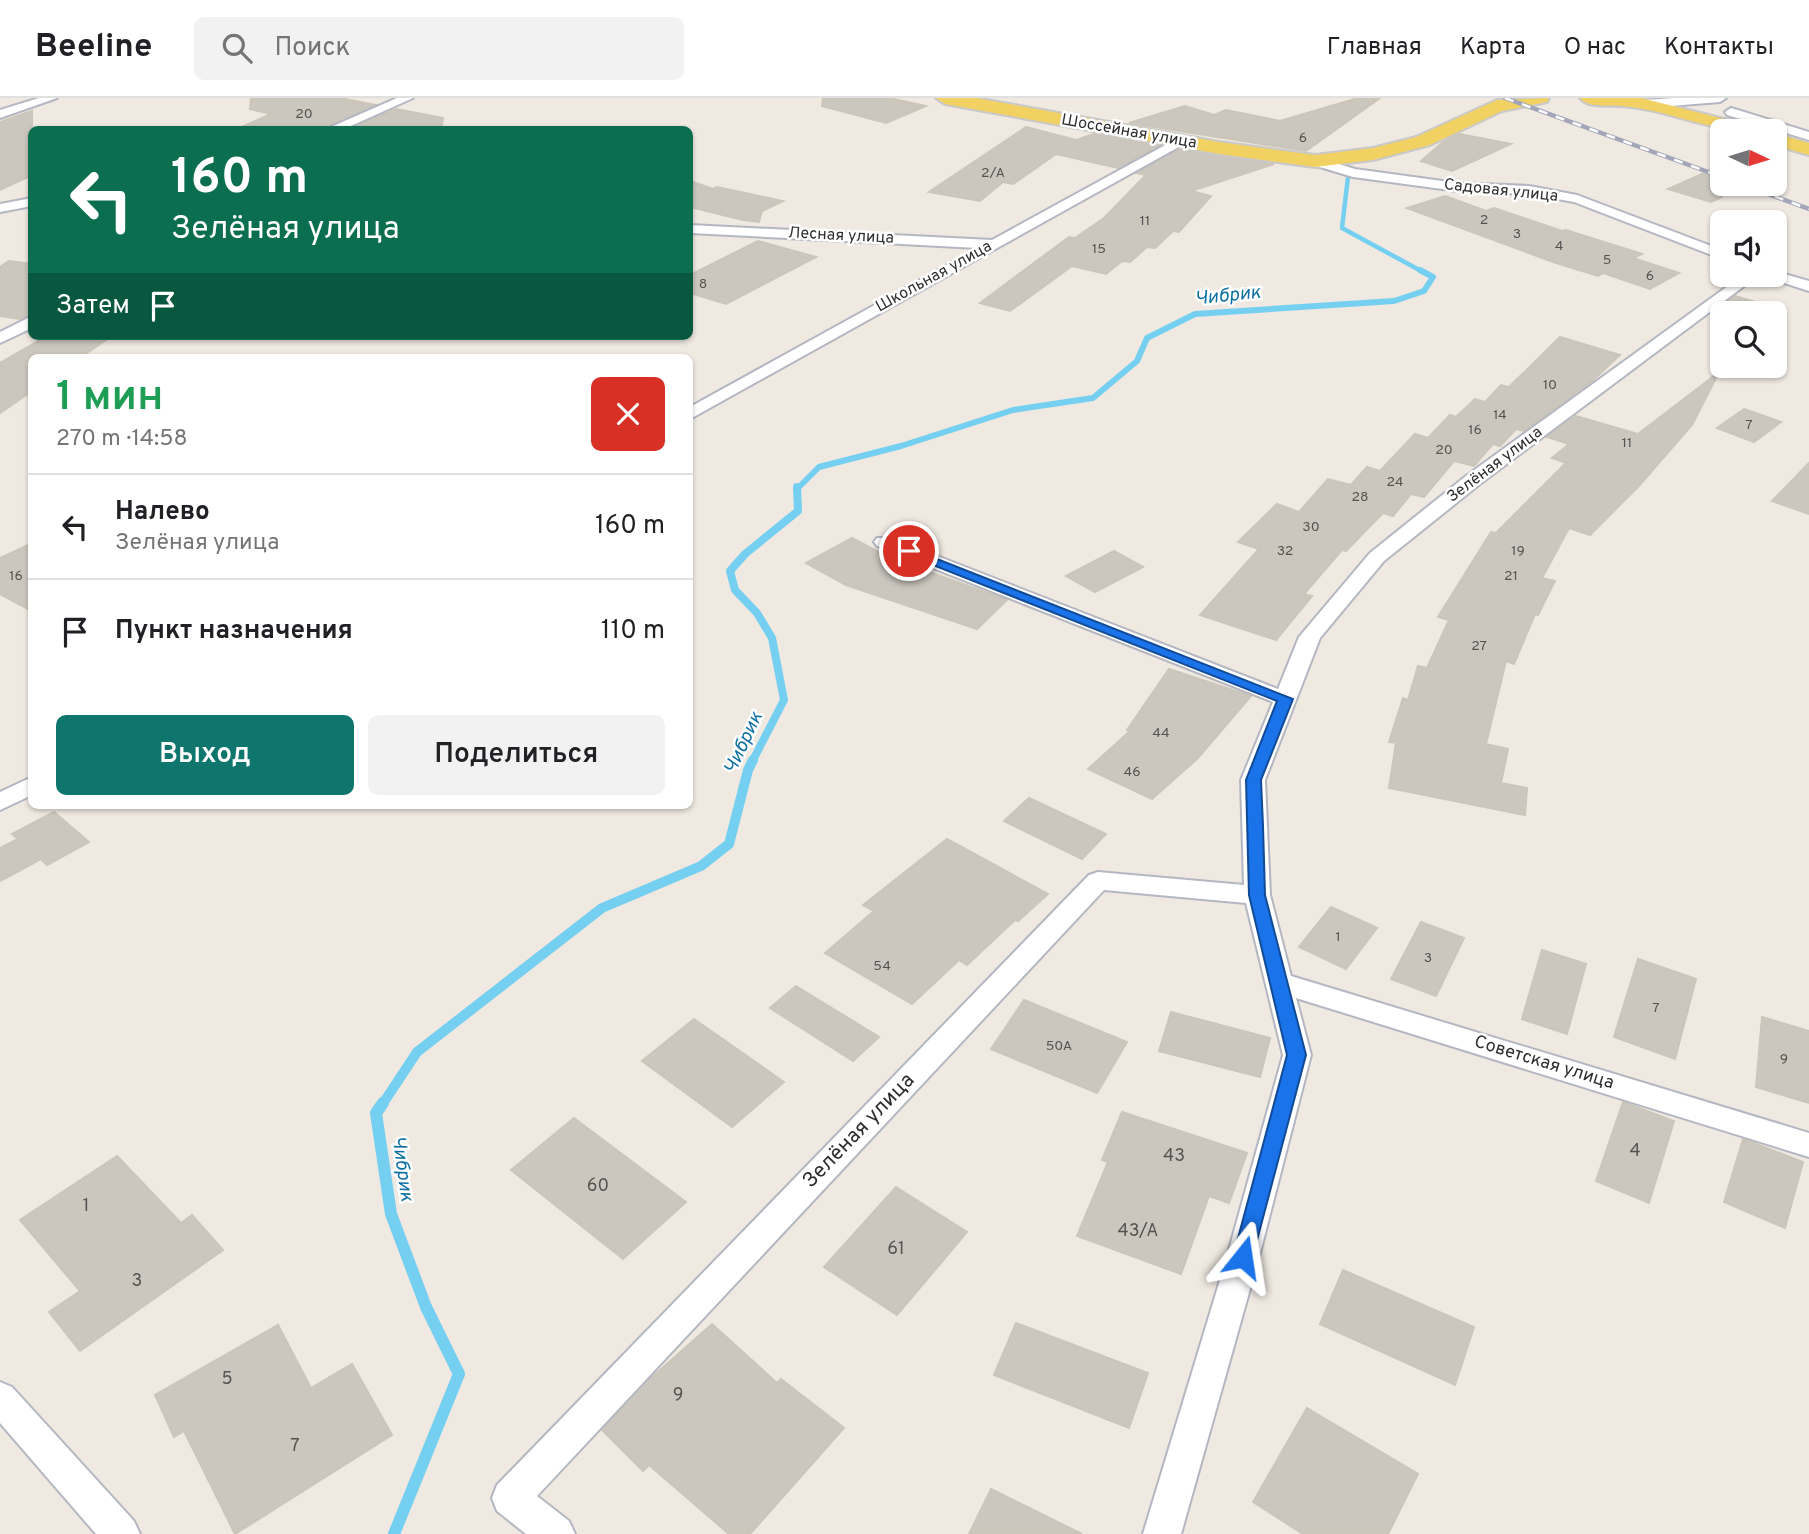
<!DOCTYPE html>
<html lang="ru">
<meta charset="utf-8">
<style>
body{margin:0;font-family:Overpass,sans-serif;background:#f2f2f2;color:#202124;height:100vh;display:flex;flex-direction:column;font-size:26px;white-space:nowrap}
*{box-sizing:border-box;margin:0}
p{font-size:23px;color:#757577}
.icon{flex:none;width:38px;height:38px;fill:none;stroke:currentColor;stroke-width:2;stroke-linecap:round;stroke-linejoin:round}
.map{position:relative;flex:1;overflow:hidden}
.side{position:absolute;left:28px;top:256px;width:665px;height:455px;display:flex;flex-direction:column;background:#fff;border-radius:10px;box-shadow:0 2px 5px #0004}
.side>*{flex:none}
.banner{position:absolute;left:28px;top:28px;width:665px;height:214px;border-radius:10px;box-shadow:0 2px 5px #0004;background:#0b6e4f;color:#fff;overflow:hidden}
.needle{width:46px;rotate:94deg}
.fabs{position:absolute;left:1710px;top:21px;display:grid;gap:14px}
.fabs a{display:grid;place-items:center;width:77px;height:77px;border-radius:10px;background:#fff;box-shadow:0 2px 5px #0004;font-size:35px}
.pin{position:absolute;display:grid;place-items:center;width:60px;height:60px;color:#fff;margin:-30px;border:4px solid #fff;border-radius:50%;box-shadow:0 2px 7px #0007}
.me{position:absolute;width:77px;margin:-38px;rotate:15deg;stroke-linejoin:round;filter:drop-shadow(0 0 5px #0008)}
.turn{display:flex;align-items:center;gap:24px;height:147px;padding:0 28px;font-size:32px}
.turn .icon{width:91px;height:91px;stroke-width:2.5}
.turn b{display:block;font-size:49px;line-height:60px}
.then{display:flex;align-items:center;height:66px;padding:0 28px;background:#0003;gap:14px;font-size:26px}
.round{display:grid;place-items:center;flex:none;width:74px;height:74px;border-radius:10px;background:#f2f2f2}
.summary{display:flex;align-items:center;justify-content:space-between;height:119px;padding:0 28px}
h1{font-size:42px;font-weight:600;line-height:52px;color:#1e9e55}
.action{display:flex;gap:14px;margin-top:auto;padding:14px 28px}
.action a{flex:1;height:80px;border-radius:10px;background:#0f766e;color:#fff;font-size:28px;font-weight:600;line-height:80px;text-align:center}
.action a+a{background:#f2f2f2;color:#202124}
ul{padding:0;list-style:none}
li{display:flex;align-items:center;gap:21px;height:105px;padding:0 28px;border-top:2px solid #e0e0e0}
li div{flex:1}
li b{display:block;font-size:26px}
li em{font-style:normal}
header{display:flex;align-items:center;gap:42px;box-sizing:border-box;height:98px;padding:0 35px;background:#fff;border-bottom:2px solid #e0e0e0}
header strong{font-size:33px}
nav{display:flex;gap:38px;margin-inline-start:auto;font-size:24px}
.search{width:490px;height:63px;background:#f2f2f2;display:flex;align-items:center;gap:18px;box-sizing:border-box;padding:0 24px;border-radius:10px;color:#757577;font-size:26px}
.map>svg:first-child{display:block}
</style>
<header>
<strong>Beeline</strong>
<div class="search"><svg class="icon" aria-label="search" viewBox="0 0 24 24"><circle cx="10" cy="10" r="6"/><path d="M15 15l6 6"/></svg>Поиск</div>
<nav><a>Главная</a><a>Карта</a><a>О нас</a><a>Контакты</a></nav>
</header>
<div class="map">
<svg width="1809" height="1436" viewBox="0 0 1809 1436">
<rect width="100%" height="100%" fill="#efe9e1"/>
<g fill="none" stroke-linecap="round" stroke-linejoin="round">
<polyline stroke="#75cff0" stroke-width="4.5" points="1348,79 1342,130 1423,174"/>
<polyline stroke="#75cff0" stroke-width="6" points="797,391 819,369 901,348 1013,312 1093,300 1137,263 1147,240 1195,216 1394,203 1424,193 1433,179 1420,172"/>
<polyline stroke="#75cff0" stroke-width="8" points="752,664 784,602 772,540 757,515 735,492 730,473 745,456 798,413 797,389"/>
<polyline stroke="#75cff0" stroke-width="10" points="382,1007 417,954 602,810 701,768 729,746 748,672 753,662"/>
<polyline stroke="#75cff0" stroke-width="12" points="383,1005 376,1015 391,1116 426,1209 459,1276 394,1436"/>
</g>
<g fill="#cbc7bf" stroke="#cbc5ba" stroke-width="2">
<polygon points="251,0 340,0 375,7 321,32 235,32 271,16 250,11"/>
<polygon points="823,0 889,0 926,8 886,25 822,8"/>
<polygon points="1358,0 1380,0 1306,53 1129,25 1185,8 1214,17 1226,12 1280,23"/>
<polygon points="396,11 443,20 441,32 354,29"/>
<polygon points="32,13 32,77 0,92 0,24"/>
<polygon points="1026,29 1076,42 1094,36 1159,48 1118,70 1056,56 1013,86 1003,84 980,103 929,94"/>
<polygon points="1459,36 1511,46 1452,73 1421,63 1443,44"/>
<polygon points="1180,51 1274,66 1191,93 1211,98 1179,134 1173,133 1155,150 1147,149 1130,164 1122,163 1106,176 1072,168 1010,213 980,205 1069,139 1075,140 1104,120 1146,77 1137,75"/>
<polygon points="1722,67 1722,99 1711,104 1668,91"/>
<polygon points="690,83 713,91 717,89 783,103 762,113 759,124 743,122 690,109"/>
<polygon points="1445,98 1486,113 1494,110 1562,133 1566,132 1642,156 1633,160 1679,175 1650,191 1603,175 1598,178 1553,164 1407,110"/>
<polygon points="758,143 816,159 726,206 690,195 690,177"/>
<polygon points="9,163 32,166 32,216 20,221 0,218 0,169"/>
<polygon points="1735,198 1772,209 1771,215 1712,215"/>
<polygon points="47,238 112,238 81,259 32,259 32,293 0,315 0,265"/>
<polygon points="1560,239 1620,257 1592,283 1524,333 1516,331 1500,348 1493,346 1474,368 1454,363 1424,399 1411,396 1393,418 1383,415 1346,453 1342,452 1304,496 1312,498 1276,542 1200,517 1259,451 1238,444 1277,406 1299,414 1328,381 1351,387 1367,369 1380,373 1415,336 1428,340 1450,317 1456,319 1475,301 1485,304 1501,287 1509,289"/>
<polygon points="1719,274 1692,327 1638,389 1590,437 1569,430 1542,480 1555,483 1538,517 1535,516 1514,566 1506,563 1486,646 1508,651 1501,685 1527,690 1525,717 1389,690 1396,645 1389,644 1403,600 1408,602 1418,568 1427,570 1449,522 1438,519 1491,434 1496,435 1566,365 1552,360 1569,346 1547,339 1576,318 1638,336"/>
<polygon points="1744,311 1781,324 1754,344 1717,330"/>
<polygon points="1809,365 1809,416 1772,403"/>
<polygon points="852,440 888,459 1007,502 977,531 846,487 806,465"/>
<polygon points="32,445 32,513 0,496 0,460"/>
<polygon points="1114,453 1143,469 1095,494 1066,478"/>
<polygon points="1169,571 1251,598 1198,660 1152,701 1088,671 1130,633 1127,632"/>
<polygon points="1029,700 1106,736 1082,761 1004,723"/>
<polygon points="54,714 89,744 47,767 41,761 0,783 0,750 18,741 12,736"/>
<polygon points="947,741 1048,796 1018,823 1015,822 967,867 959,862 912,906 825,855 874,813 863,807"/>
<polygon points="1331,809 1377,830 1346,871 1299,849"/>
<polygon points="1421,824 1464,840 1436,898 1391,881"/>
<polygon points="1542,852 1586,866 1567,936 1522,921"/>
<polygon points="1638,861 1696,881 1675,961 1614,939"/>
<polygon points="796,888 879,939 853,963 770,910"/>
<polygon points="1024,902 1127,944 1097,995 991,951"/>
<polygon points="1171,914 1270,940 1260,979 1159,953"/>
<polygon points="1762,919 1809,933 1809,1005 1756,989"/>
<polygon points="694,921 784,984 732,1029 642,963"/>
<polygon points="1623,1004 1674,1023 1649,1105 1596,1083"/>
<polygon points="1122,1014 1247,1055 1229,1105 1209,1098 1181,1176 1077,1138 1108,1064 1102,1062"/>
<polygon points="574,1020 686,1104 623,1161 511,1072"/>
<polygon points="1743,1041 1803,1064 1785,1130 1724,1104"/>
<polygon points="117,1058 181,1125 192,1117 223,1152 80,1253 49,1214 80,1193 20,1122"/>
<polygon points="896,1089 967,1134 897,1217 824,1169"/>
<polygon points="1343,1172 1474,1229 1455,1287 1320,1226"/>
<polygon points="1016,1225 1148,1275 1129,1330 994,1277"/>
<polygon points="712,1226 777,1285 781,1281 844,1330 750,1436 729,1436 649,1367 643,1373 602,1332 651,1280"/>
<polygon points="278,1227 311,1290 352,1266 392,1337 235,1436 184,1333 174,1339 155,1297"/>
<polygon points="1307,1310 1418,1376 1388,1436 1303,1436 1253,1404"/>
<polygon points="991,1391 1082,1436 969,1436"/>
</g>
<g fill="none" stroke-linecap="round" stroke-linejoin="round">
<defs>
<g id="street">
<polygon points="39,0 57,0 0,20 0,12"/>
<polygon points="397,0 413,0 342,32 324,32"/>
<polygon points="1675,0 1726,0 1720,4 1645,10 1639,6 1645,2"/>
<polygon points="1731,10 1809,34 1809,42 1727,17 1725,14"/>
<polygon points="1180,39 1186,43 1184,46 690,321 690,309 978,150 690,135 690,127 992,142"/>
<polygon points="1315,59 1355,71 1457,85 1529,88 1577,97 1722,152 1722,161 1574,104 1529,96 1457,93 1353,79 1310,66 1309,63"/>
<polygon points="32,100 32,108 0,114 0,106"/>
<polygon points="1774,173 1809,183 1809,193 1769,180 1767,177 1774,177"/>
<polygon points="1743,177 1759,177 1480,386 1384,463 1320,540 1265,682 1270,797 1291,878 1809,1035 1809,1059 1296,900 1311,957 1259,1159 1181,1436 1143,1436 1227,1159 1283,957 1246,805 1104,792 537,1398 569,1423 575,1436 526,1436 497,1413 492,1400 497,1387 1089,777 1098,774 1244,787 1241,682 1273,604 877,448 874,444 877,440 891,440 1278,591 1299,539 1370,455 1466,378"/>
<polygon points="32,218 32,230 0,245 0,234"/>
<polygon points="32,679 32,697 0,712 0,694"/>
<polygon points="0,1284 12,1289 134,1423 140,1436 96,1436 0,1325"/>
</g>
<g id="primary">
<polygon points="936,0 976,0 1219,44 1315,57 1373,50 1416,39 1497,2 1549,0 1547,4 1502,13 1430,47 1373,62 1315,69 1219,56 945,6"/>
<path d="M1580 0H1641L1756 29 1759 33C1710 35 1668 11 1621 8 1609 7 1587 10 1580 0Z"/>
<polygon points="1774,35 1809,45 1809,57 1774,47"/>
</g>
</defs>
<use href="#street" stroke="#b4b7c1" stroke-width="4"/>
<use href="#primary" stroke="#c9c9c9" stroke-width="4"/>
<use href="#street" fill="#fff" fill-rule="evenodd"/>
<use href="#primary" fill="#f2d163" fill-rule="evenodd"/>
<defs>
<g id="rail">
<polyline points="1505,0 1722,79"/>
<polyline points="1741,86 1809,111"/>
</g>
</defs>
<use href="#rail" stroke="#a3a6b8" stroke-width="4.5"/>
<use href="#rail" stroke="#fff" stroke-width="2.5" stroke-dasharray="9" stroke-linecap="butt"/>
</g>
<polygon fill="#1a73e8" stroke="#114b97" stroke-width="2" points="909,450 1293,601 1261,682 1263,728 1265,797 1306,957 1251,1165 1243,1168 1236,1165 1233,1159 1287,957 1249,797 1246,682 1277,603 905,456 903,453"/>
<g text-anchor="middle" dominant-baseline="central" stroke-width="5" stroke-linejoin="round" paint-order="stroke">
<g font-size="14" fill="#555452">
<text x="304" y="16">20</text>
<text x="1303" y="40">6</text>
<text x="993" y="75">2/А</text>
<text x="1484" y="122">2</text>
<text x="1145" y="123">11</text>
<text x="1517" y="136">3</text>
<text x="1559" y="148">4</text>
<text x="1099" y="151">15</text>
<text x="1607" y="162">5</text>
<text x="1650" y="178">6</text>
<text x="703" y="186">8</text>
<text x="1550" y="287">10</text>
<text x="1500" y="317">14</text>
<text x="1749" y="327">7</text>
<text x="1475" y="332">16</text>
<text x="1627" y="345">11</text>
<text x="1444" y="352">20</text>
<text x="1395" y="384">24</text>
<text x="1360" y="399">28</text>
<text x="1311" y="429">30</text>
<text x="1285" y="453">32</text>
<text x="1518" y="453">19</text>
<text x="16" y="478">16</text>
<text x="1511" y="478">21</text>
<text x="1479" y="548">27</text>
<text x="1161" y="635">44</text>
<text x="1132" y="674">46</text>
<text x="1338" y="839">1</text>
<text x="1428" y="860">3</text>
<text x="882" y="868">54</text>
<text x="1656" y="910">7</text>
<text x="1059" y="948">50А</text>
<text x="1784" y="961">9</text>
</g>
<g font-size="16" fill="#2e2e2e" stroke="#fff">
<text transform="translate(1129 34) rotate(10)">Шоссейная улица</text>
<text transform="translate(1501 93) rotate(6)">Садовая улица</text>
<text transform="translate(841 138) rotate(3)">Лесная улица</text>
<text transform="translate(934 179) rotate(-29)">Школьная улица</text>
<text transform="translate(1495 367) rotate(-37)">Зелёная улица</text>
</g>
<g font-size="18" fill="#2e2e2e" stroke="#fff">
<text transform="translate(1544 965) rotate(17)">Советская улица</text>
</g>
<g font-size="18" fill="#555452">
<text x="1635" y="1053">4</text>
<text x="1174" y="1058">43</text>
<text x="598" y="1088">60</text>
<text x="86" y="1108">1</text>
<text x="1138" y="1133">43/А</text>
<text x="896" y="1151">61</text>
<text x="137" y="1183">3</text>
<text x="227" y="1281">5</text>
<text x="678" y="1297">9</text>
<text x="295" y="1348">7</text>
</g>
<g font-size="19" font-style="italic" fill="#0d6fa3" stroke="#fff">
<text transform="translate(1228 198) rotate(-6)">Чибрик</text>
<text transform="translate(744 645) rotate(-65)">Чибрик</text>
<text transform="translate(402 1071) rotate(82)">Чибрик</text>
</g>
<g font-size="21" fill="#2e2e2e" stroke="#fff">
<text transform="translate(859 1033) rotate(-46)">Зелёная улица</text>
</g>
</g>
</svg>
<div class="fabs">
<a><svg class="needle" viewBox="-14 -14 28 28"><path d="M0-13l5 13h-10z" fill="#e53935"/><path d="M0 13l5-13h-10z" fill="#757577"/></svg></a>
<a><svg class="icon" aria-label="sound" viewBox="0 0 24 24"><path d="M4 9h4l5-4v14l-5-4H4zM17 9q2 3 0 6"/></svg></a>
<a><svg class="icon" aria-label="search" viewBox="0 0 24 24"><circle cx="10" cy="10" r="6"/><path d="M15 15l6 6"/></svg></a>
</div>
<div class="pin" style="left:909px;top:453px;background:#d93025"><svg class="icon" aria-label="arrive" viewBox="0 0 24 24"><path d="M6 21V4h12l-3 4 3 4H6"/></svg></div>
<svg class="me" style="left:1243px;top:1159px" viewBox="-20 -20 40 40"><path d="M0-17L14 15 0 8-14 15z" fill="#1a73e8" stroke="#fff" stroke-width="4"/></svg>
<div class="banner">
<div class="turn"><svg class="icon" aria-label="left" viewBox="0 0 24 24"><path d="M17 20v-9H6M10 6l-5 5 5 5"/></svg><div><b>160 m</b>Зелёная улица</div></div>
<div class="then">Затем<svg class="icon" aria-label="arrive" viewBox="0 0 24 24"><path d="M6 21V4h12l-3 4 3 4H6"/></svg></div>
</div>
<section class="side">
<div class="summary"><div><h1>1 мин</h1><p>270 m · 14:58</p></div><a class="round" style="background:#d93025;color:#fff"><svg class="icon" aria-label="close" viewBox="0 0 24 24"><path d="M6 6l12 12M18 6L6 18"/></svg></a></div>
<ul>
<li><svg class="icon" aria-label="left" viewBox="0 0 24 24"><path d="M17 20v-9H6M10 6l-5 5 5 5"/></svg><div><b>Налево</b><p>Зелёная улица</p></div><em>160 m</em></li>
<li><svg class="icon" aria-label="arrive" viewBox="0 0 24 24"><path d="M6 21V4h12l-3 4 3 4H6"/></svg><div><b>Пункт назначения</b></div><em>110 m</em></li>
</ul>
<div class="action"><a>Выход</a><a>Поделиться</a></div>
</section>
</div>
